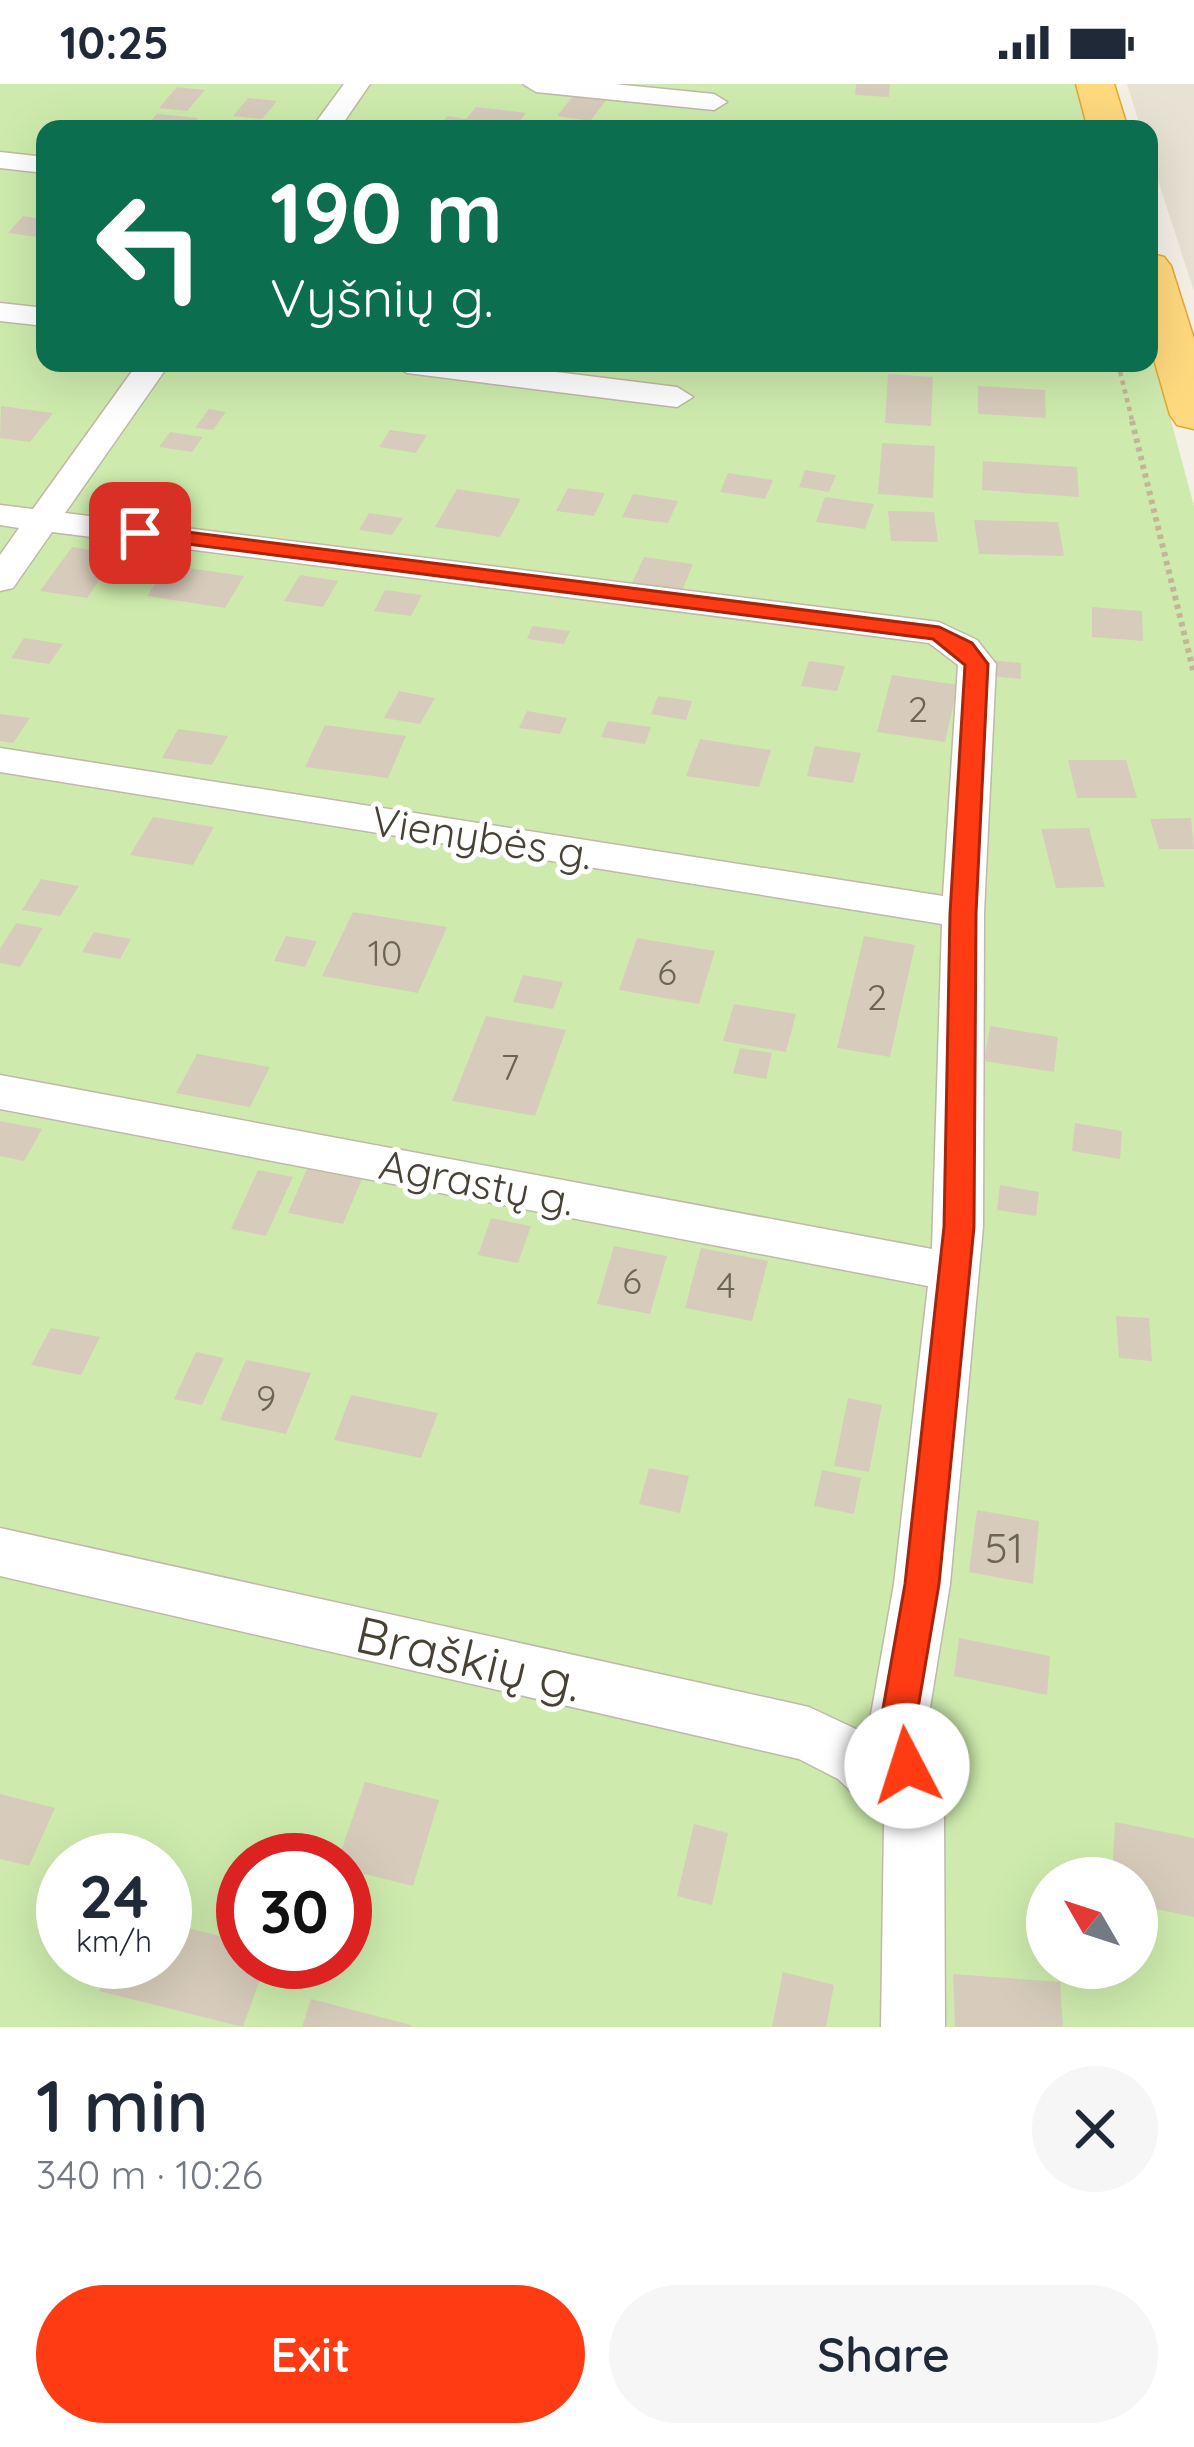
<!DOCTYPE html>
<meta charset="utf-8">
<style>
body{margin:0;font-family:Quicksand,sans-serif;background:#f6f6f7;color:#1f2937;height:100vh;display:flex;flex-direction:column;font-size:45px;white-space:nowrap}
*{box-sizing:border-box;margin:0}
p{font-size:39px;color:#747a83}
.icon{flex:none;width:66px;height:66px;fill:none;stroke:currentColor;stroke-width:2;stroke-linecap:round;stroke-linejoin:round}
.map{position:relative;height:1943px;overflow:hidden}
.sheet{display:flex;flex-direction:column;background:#fff;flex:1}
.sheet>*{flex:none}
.hud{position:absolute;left:36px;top:36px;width:1122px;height:252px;border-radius:24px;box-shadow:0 12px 48px #0002;background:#0b6e4f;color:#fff;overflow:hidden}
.needle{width:78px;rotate:309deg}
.tools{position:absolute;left:1026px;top:1773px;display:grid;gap:24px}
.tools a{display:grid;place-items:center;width:132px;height:132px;border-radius:50%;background:#fff;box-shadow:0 12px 48px #0002;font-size:60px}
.speed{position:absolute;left:36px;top:1749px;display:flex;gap:24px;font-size:60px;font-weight:700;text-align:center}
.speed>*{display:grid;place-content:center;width:156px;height:156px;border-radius:50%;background:#fff;box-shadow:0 12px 48px #0002;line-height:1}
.speed small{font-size:30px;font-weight:400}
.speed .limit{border:18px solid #d22;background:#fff;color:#111}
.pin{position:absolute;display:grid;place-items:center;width:102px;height:102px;color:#fff;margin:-51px;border-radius:24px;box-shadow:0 6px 18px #0006}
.me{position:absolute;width:132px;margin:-66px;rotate:355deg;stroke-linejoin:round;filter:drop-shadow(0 0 9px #0008)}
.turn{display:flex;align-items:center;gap:42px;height:252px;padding:0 36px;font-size:54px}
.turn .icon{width:156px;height:156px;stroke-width:2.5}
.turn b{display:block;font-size:84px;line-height:102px}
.round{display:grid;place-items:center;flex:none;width:126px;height:126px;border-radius:63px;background:#f6f6f7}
.summary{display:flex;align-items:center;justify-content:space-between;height:204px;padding:0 36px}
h1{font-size:72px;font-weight:600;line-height:90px}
.primary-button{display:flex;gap:24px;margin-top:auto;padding:24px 36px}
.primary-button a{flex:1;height:138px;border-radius:72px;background:#ff3b13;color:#fff;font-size:48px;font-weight:600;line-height:138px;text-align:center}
.primary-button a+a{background:#f6f6f7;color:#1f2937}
.status{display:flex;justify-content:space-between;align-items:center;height:84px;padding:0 60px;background:#fff;direction:ltr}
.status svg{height:33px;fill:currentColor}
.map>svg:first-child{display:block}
</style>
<div class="status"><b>10:25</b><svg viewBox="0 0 49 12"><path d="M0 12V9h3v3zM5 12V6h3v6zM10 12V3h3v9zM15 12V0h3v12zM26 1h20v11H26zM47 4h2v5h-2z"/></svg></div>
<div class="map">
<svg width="1194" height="1943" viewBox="0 0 1194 1943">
<rect width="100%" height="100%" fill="#f4f0e6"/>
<polygon fill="#e8e2d4" points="1127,0 1194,0 1194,207 1149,69 1149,45 1141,45"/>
<path fill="#ceebad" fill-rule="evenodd" d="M0 0H1078L1091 45H45V279H1149V255L1194 422V1943H0ZM63 1776H165V1878H63ZM243 1776H345V1878H243ZM1047 1794H1137V1884H1047Z"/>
<g fill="#d7ccbb">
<polygon points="856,0 890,0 889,13 855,11"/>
<polygon points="177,3 205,6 187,27 159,24"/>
<polygon points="574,11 607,15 590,37 557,32"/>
<polygon points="248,14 277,17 262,35 233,32"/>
<polygon points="476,23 526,29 514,45 438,45 447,32 466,35"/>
<polygon points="157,30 198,34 189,45 143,45"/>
<polygon points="23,132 45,135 45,154 8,149"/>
<polygon points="888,290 933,293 931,342 885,339"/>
<polygon points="978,302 1045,306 1046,334 978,330"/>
<polygon points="1,322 53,329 30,358 0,354"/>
<polygon points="209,325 226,328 213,346 195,344"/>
<polygon points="390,346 427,351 416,369 379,363"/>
<polygon points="170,348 203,353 192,368 159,363"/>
<polygon points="882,359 935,362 933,414 878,410"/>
<polygon points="983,377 1077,383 1079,413 982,406"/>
<polygon points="805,386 836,391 829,408 799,403"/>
<polygon points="728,389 773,396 765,415 720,408"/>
<polygon points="568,404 605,409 594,432 556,427"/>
<polygon points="457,405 521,415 500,453 435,443"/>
<polygon points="633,410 678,417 668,439 622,433"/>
<polygon points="825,413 874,420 865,445 816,438"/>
<polygon points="888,427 934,428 938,458 891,457"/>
<polygon points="369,429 403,434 392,451 359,446"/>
<polygon points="974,436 1058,438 1064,472 979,470"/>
<polygon points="72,463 117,470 87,514 40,507"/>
<polygon points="644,473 693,480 682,507 632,499"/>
<polygon points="168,481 244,492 225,524 147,512"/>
<polygon points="300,491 338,497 323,523 284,517"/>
<polygon points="385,506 422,511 411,532 374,527"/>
<polygon points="1092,523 1142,527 1143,557 1092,553"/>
<polygon points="532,542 570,547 564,560 527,555"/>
<polygon points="24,554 63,560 49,580 11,574"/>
<polygon points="992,576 1021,579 1021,595 991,592"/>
<polygon points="809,577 845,582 837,607 801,602"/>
<polygon points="892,591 958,601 945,658 877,648"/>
<polygon points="399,607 435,614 420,640 384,634"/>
<polygon points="658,612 692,617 686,636 651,630"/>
<polygon points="527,627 567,634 560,650 519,644"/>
<polygon points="0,630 30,634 13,659 0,657"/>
<polygon points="608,637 651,643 645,660 601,653"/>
<polygon points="325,641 406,652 388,694 305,683"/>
<polygon points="178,645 228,652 212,681 162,674"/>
<polygon points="700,655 771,666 759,703 686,692"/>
<polygon points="815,662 861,669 853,699 807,692"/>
<polygon points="1068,676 1126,676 1137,714 1077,714"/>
<polygon points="153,733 214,743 193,781 130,771"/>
<polygon points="1191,734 1194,765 1159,765 1150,735"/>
<polygon points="1089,744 1105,803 1056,804 1041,745"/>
<polygon points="41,795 79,802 60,832 22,826"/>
<polygon points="353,828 447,843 418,909 322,892"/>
<polygon points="16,839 43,844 20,883 0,879 0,865"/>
<polygon points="94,848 131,855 120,875 82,868"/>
<polygon points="286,852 317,857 305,883 274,877"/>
<polygon points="864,852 915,861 890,973 837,964"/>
<polygon points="637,854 715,867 699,920 619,906"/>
<polygon points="523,891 563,898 553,925 513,918"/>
<polygon points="734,920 796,930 786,968 723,957"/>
<polygon points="486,932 566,946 535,1032 452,1017"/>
<polygon points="990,942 1058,953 1054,988 984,977"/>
<polygon points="740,964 772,969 766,995 733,989"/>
<polygon points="197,970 270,983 250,1023 176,1009"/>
<polygon points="0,1037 42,1045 24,1077 0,1072"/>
<polygon points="1075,1039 1122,1047 1120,1075 1072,1067"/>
<polygon points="307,1085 362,1095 343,1140 288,1129"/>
<polygon points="258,1086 293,1093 266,1152 231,1145"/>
<polygon points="1000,1101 1039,1108 1036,1132 997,1126"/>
<polygon points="491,1134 531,1142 518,1179 478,1171"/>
<polygon points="614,1162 667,1172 650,1230 597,1220"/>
<polygon points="701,1164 768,1177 752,1237 685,1224"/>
<polygon points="1116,1232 1149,1234 1152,1277 1119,1274"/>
<polygon points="51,1244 100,1253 81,1291 31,1281"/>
<polygon points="196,1268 224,1274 202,1321 174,1315"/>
<polygon points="246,1276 311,1289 286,1350 220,1336"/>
<polygon points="351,1311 438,1329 421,1374 334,1356"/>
<polygon points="848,1314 882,1321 869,1388 834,1382"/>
<polygon points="649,1384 689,1392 680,1429 639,1420"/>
<polygon points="822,1386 861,1394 854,1430 814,1422"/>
<polygon points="977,1426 1039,1437 1033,1500 969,1488"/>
<polygon points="959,1554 1050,1572 1047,1611 954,1592"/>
<polygon points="365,1698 439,1716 413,1802 345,1785 345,1776 338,1776"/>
<polygon points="0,1710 55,1724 29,1782 0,1775"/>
<polygon points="1115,1738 1194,1754 1194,1833 1137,1821 1137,1794 1112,1794"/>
<polygon points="694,1740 728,1749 712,1821 677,1812"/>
<polygon points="165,1838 243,1858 243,1878 266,1878 243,1943 99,1907 111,1878 165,1878"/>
<polygon points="783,1888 834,1901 826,1943 772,1943"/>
<polygon points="953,1890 1060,1898 1063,1943 955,1943"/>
<polygon points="311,1915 411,1941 411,1943 302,1943"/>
</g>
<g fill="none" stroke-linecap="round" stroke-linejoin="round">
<defs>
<g id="minor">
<polygon points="344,0 370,0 339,45 311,45"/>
<polygon points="523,0 614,0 714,10 727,18 714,26 536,8"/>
<polygon points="0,68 45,73 45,89 0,84"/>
<polygon points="0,219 45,224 45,242 0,237"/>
<polygon points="138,279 170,279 65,429 939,538 977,556 996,580 984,829 983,1143 950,1500 928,1636 944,1728 945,1943 881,1943 884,1739 838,1695 799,1675 0,1492 0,1444 809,1623 873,1653 870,1636 894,1500 928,1202 0,1025 0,991 932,1165 942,840 0,688 0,664 943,812 958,581 929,559 52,448 13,504 0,507 0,471 19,444 0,441 0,421 33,425"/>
<polygon points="391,279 483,279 677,303 693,313 677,323 407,289"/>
</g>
<g id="trunk">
<polygon points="1076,0 1114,0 1128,45 1088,45"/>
<polygon points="1149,169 1164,173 1171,182 1194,255 1194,345 1177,341 1170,331 1149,258"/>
</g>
</defs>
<use href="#minor" stroke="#c0b8a8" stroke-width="3"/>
<use href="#trunk" stroke="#e7a62e" stroke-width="3"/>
<polyline stroke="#c3b599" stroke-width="4.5" stroke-dasharray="4.5 4.5" stroke-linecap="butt" points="1118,279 1133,340"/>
<polyline stroke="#c3b599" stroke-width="6" stroke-dasharray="4.5 4.5" stroke-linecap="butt" points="1132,337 1194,590"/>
<use href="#minor" fill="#fff" fill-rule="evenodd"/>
<use href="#trunk" fill="#ffd97e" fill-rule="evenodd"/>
</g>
<polygon fill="#ff3b13" stroke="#a6260c" stroke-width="3" points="140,442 939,543 972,559 988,580 976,830 974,1143 939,1500 916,1636 924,1682 919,1694 907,1698 894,1694 881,1636 905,1500 944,1143 950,830 965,581 933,555 132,453 132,444"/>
<g text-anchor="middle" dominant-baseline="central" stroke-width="10" stroke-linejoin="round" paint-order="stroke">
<g font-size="36" fill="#6c6456">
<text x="918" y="624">2</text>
<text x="385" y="868">10</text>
<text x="667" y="887">6</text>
<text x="877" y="912">2</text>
<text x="510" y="982">7</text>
<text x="632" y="1196">6</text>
<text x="726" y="1200">4</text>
<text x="266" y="1313">9</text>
</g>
<g font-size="42" fill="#484135" stroke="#fff">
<text transform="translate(482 753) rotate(9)">Vienybės g.</text>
<text transform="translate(477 1098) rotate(11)">Agrastų g.</text>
</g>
<g font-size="42" fill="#6c6456">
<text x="1004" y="1463">51</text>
</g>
<g font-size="51" fill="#484135" stroke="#fff">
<text transform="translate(469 1574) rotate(13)">Braškių g.</text>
</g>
</g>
</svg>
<div class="tools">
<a><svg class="needle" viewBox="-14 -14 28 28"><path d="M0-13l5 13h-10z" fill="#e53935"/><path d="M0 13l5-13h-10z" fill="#747a83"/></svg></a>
</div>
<div class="speed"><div>24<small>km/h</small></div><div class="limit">30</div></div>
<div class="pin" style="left:140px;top:449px;background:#d93025"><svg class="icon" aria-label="arrive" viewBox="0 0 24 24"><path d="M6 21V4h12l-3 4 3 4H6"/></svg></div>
<svg class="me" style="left:907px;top:1682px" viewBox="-20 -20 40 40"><circle r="19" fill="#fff"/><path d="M0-13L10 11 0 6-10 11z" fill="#ff3b13"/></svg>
<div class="hud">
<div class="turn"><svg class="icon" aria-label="left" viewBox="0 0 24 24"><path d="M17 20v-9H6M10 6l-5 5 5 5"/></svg><div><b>190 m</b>Vyšnių g.</div></div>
</div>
</div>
<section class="sheet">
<div class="summary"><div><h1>1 min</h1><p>340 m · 10:26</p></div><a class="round"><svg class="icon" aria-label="close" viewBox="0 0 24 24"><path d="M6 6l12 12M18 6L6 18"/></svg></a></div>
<div class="primary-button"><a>Exit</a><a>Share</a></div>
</section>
